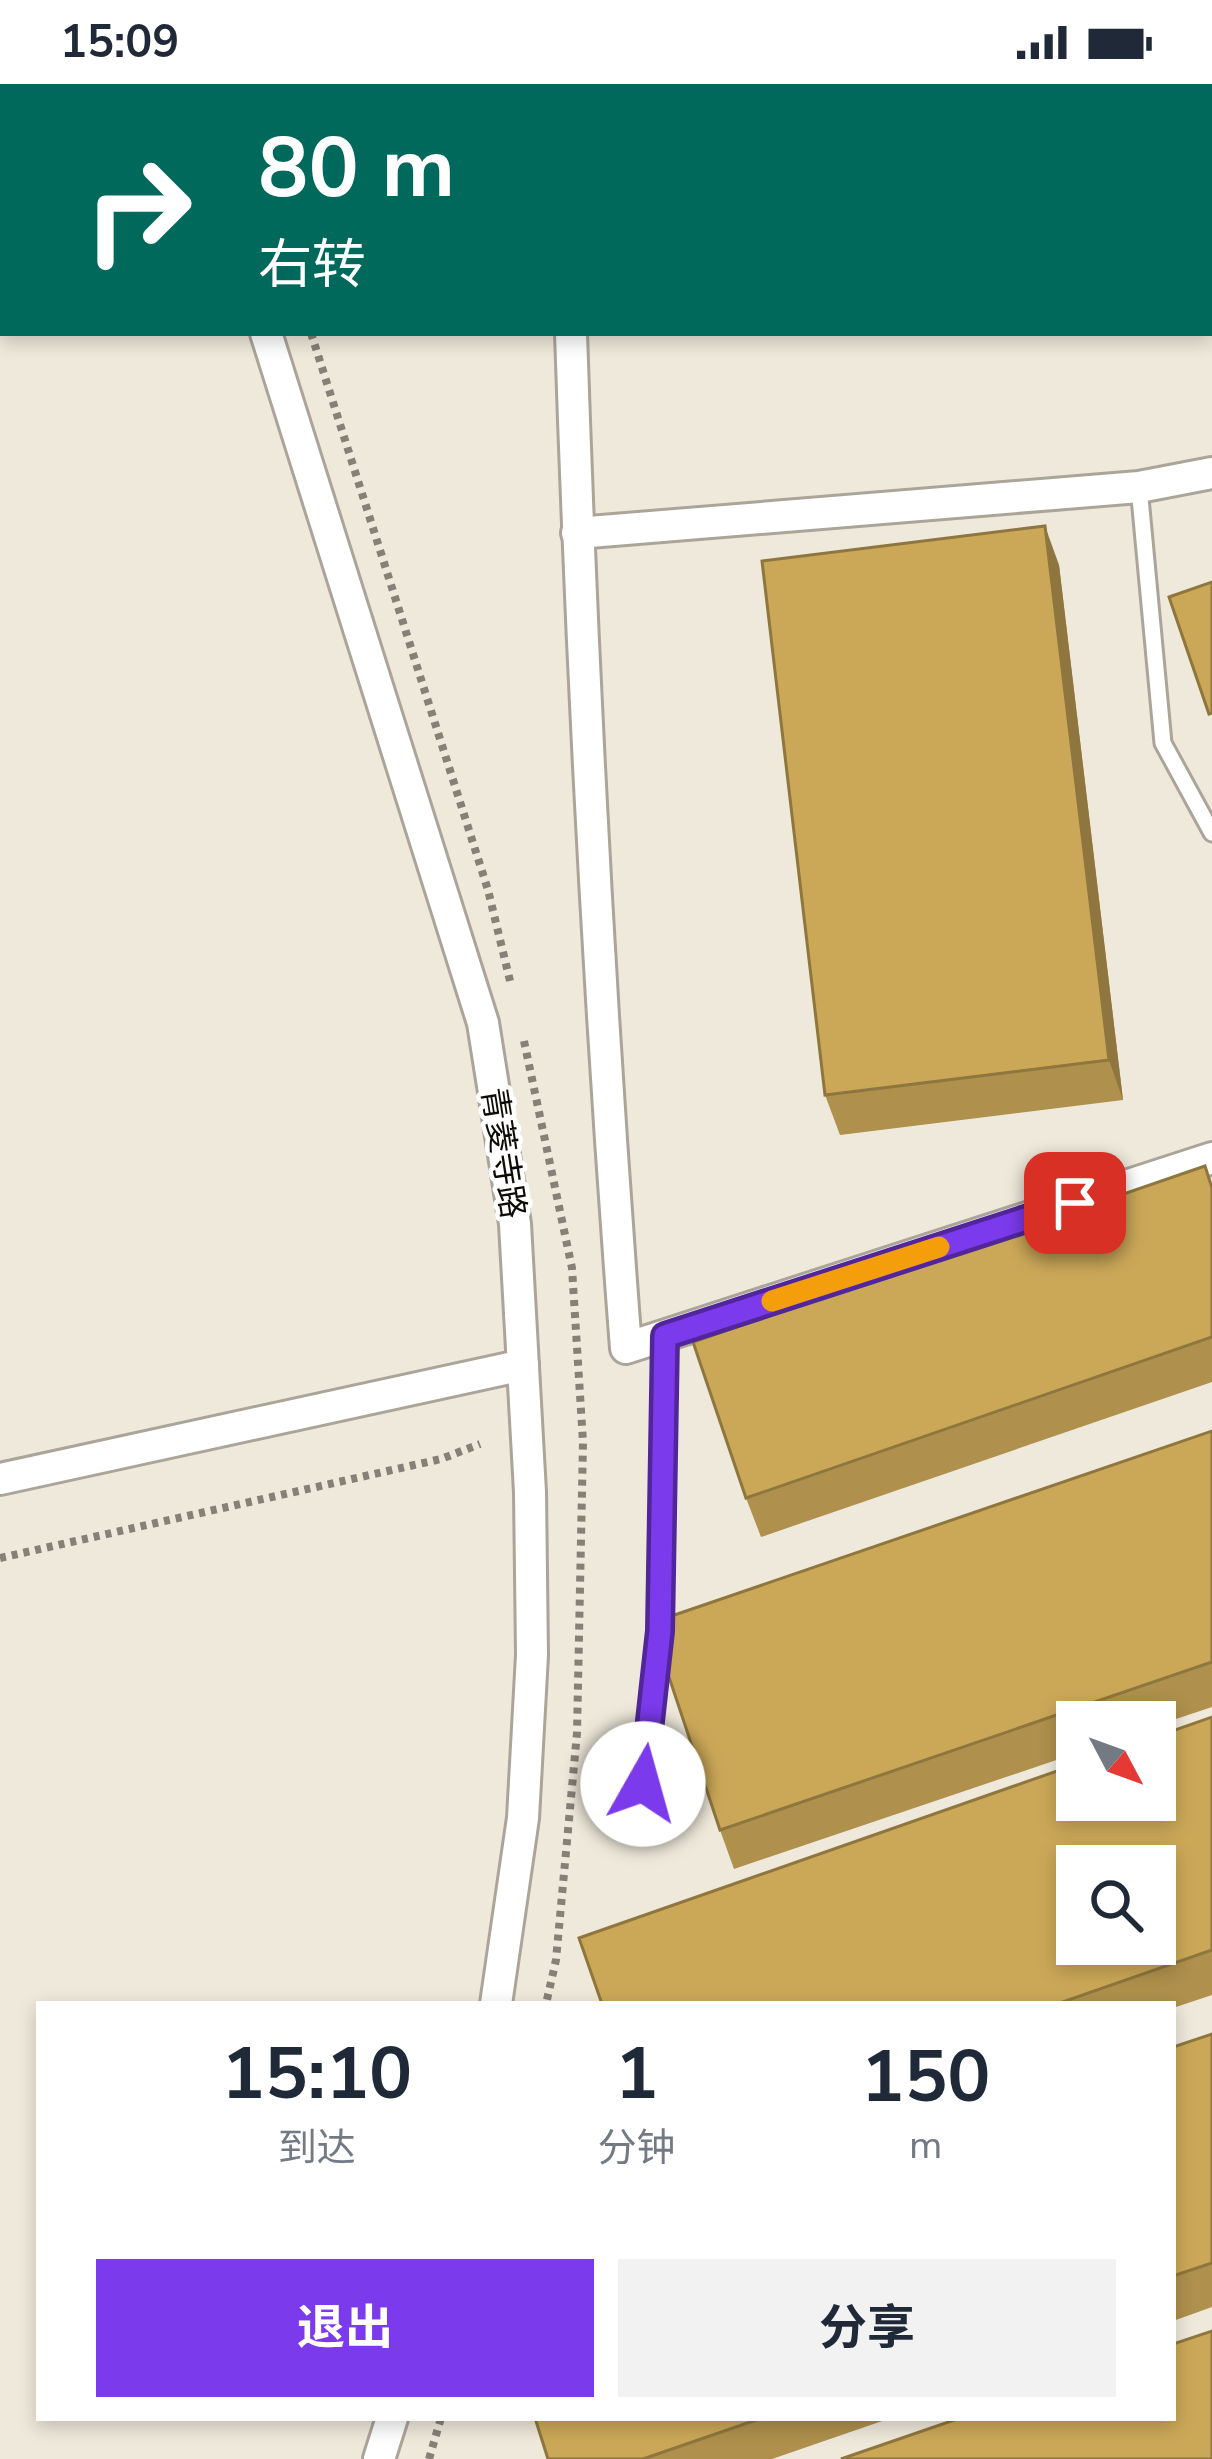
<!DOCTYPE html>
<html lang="zh">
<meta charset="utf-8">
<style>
body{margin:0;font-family:"Nunito Sans","Noto Sans SC",sans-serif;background:#f2f2f3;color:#1f2937;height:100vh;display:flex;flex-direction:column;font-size:45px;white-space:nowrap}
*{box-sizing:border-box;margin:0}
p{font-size:39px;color:#747a83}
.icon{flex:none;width:66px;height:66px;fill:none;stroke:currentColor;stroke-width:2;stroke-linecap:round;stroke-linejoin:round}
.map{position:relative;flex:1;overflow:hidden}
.details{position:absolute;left:36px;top:1917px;width:1140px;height:420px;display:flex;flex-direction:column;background:#fff;border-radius:0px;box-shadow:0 6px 18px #0003}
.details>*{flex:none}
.top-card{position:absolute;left:0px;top:0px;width:1212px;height:252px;box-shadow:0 6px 18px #0003;background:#00695c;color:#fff;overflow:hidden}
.needle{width:78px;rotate:131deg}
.buttons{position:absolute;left:1056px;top:1617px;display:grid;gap:24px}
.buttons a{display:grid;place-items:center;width:120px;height:120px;border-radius:0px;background:#fff;box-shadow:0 6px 18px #0003;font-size:60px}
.pin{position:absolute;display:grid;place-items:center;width:102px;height:102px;color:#fff;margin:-51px;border-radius:24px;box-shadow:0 6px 18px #0006}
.me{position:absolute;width:132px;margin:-66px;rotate:7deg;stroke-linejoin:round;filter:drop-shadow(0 0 9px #0008)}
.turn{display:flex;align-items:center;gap:42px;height:252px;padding:0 60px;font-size:54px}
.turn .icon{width:156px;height:156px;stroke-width:2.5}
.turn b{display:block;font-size:84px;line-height:102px}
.eta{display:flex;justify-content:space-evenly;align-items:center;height:204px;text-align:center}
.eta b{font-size:72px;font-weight:700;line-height:84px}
.action{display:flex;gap:24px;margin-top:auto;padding:24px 60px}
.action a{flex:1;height:138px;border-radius:0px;background:#7c3aed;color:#fff;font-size:48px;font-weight:700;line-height:138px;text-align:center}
.action a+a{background:#f2f2f3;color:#1f2937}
.status{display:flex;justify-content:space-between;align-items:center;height:84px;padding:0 60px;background:#fff;direction:ltr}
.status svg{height:33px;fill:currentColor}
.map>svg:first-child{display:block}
</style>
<div class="status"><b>15:09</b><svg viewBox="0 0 49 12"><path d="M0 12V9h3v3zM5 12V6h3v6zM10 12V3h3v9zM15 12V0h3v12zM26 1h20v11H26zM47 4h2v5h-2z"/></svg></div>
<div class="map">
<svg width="1212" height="2375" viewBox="0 0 1212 2375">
<rect width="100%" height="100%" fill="#efe9db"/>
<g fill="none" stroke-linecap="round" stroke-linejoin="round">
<defs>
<g id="service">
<polyline points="1202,0 1203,3"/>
<polyline points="688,3 699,0"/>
<polyline points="1209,27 1212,39"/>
<polyline points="1139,403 1163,659 1212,749"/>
<polyline points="643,1700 660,1547 665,1252"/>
</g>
<g id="minor">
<polyline points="181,0 183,3"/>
<polyline points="563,0 563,3"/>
<polyline points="266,249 483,939 515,1140 530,1408 532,1571 523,1734 496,1920"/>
<path d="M571 249C582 587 600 926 626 1264L1212 1074"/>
<polyline points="577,449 1139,403 1212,389"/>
<polyline points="0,1395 523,1281"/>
<polyline points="379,2375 392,2334"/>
</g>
</defs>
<use href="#service" stroke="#aba599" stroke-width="21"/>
<use href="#minor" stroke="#aba599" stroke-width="36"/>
<g stroke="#858177" stroke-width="8" stroke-dasharray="6 6" stroke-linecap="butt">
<polyline points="232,0 233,3"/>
<polyline points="311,249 488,806 511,901"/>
<polyline points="524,957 572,1184 583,1358 577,1649 556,1876 546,1920"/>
<polyline points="0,1474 441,1375 480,1360"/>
<polyline points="429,2375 441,2334"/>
</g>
<use href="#service" stroke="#fff" stroke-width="15"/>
<use href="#minor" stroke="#fff" stroke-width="30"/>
</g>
<g fill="#af904c">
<polygon points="1059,481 1123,1016 840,1051 825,1011"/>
<polygon points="1212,1102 1212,1298 761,1453 746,1414"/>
<polygon points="1212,1347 1212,1623 1155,1642 1155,1638 1077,1638 1077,1669 734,1785 720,1746"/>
<polygon points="1212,1633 1212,1911 1173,1924 1173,1920 602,1920"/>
<polygon points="1212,1950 1212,2223 1173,2237 1173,1963"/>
<polygon points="535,2334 891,2334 772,2375 548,2375"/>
</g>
<polygon fill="#8e763e" points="1045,442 1059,481 1123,1016 1109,976"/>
<g fill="#cba858" stroke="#8e763e" stroke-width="3" fill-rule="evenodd">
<polygon points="1045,442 1109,976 825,1011 762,477"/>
<polygon points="1212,498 1212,629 1209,630 1169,513"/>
<polygon points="1205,1082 1212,1104 1212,1253 746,1414 693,1258"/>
<polygon points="1212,1347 1212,1578 720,1746 651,1539"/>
<path d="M1212 1633V1866L1057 1920H602L579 1854 1077 1680V1716H1155V1653ZM1077 1782H1155V1860H1077Z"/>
<polygon points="1212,1950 1212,2179 1173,2192 1173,1963"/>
<polygon points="1212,2247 1212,2375 841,2375 960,2334 1173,2334 1173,2260"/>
<polygon points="535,2334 762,2334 643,2375 548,2375"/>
</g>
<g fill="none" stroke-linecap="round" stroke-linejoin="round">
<defs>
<polyline id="route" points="643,1700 660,1547 665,1252 1075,1119"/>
</defs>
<use href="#route" stroke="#51269a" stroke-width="30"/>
<use href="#route" stroke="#7c3aed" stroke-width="21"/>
<polyline stroke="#f59e0b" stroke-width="21" points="772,1217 939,1163"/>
</g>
<g text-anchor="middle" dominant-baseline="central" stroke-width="9" stroke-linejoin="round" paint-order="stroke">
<g font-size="33" fill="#0e0c07" stroke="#fff">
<text transform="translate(503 1069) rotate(81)">青菱寺路</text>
</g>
</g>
</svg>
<div class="buttons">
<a><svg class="needle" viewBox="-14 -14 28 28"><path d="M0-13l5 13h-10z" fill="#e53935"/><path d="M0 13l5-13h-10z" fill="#747a83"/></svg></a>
<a><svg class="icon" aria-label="search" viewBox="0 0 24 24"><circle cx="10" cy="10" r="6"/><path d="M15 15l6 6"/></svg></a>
</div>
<div class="pin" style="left:1075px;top:1119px;background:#d93025"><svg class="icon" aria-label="arrive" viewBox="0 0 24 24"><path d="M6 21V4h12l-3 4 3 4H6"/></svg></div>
<svg class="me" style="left:643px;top:1700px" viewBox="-20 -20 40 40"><circle r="19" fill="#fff"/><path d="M0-13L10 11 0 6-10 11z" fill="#7c3aed"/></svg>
<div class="top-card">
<div class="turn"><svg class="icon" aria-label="right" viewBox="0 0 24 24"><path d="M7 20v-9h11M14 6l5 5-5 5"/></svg><div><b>80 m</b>右转</div></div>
</div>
<section class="details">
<div class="eta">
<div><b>15:10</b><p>到达</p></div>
<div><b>1</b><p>分钟</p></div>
<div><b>150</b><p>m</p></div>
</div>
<div class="action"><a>退出</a><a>分享</a></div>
</section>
</div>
